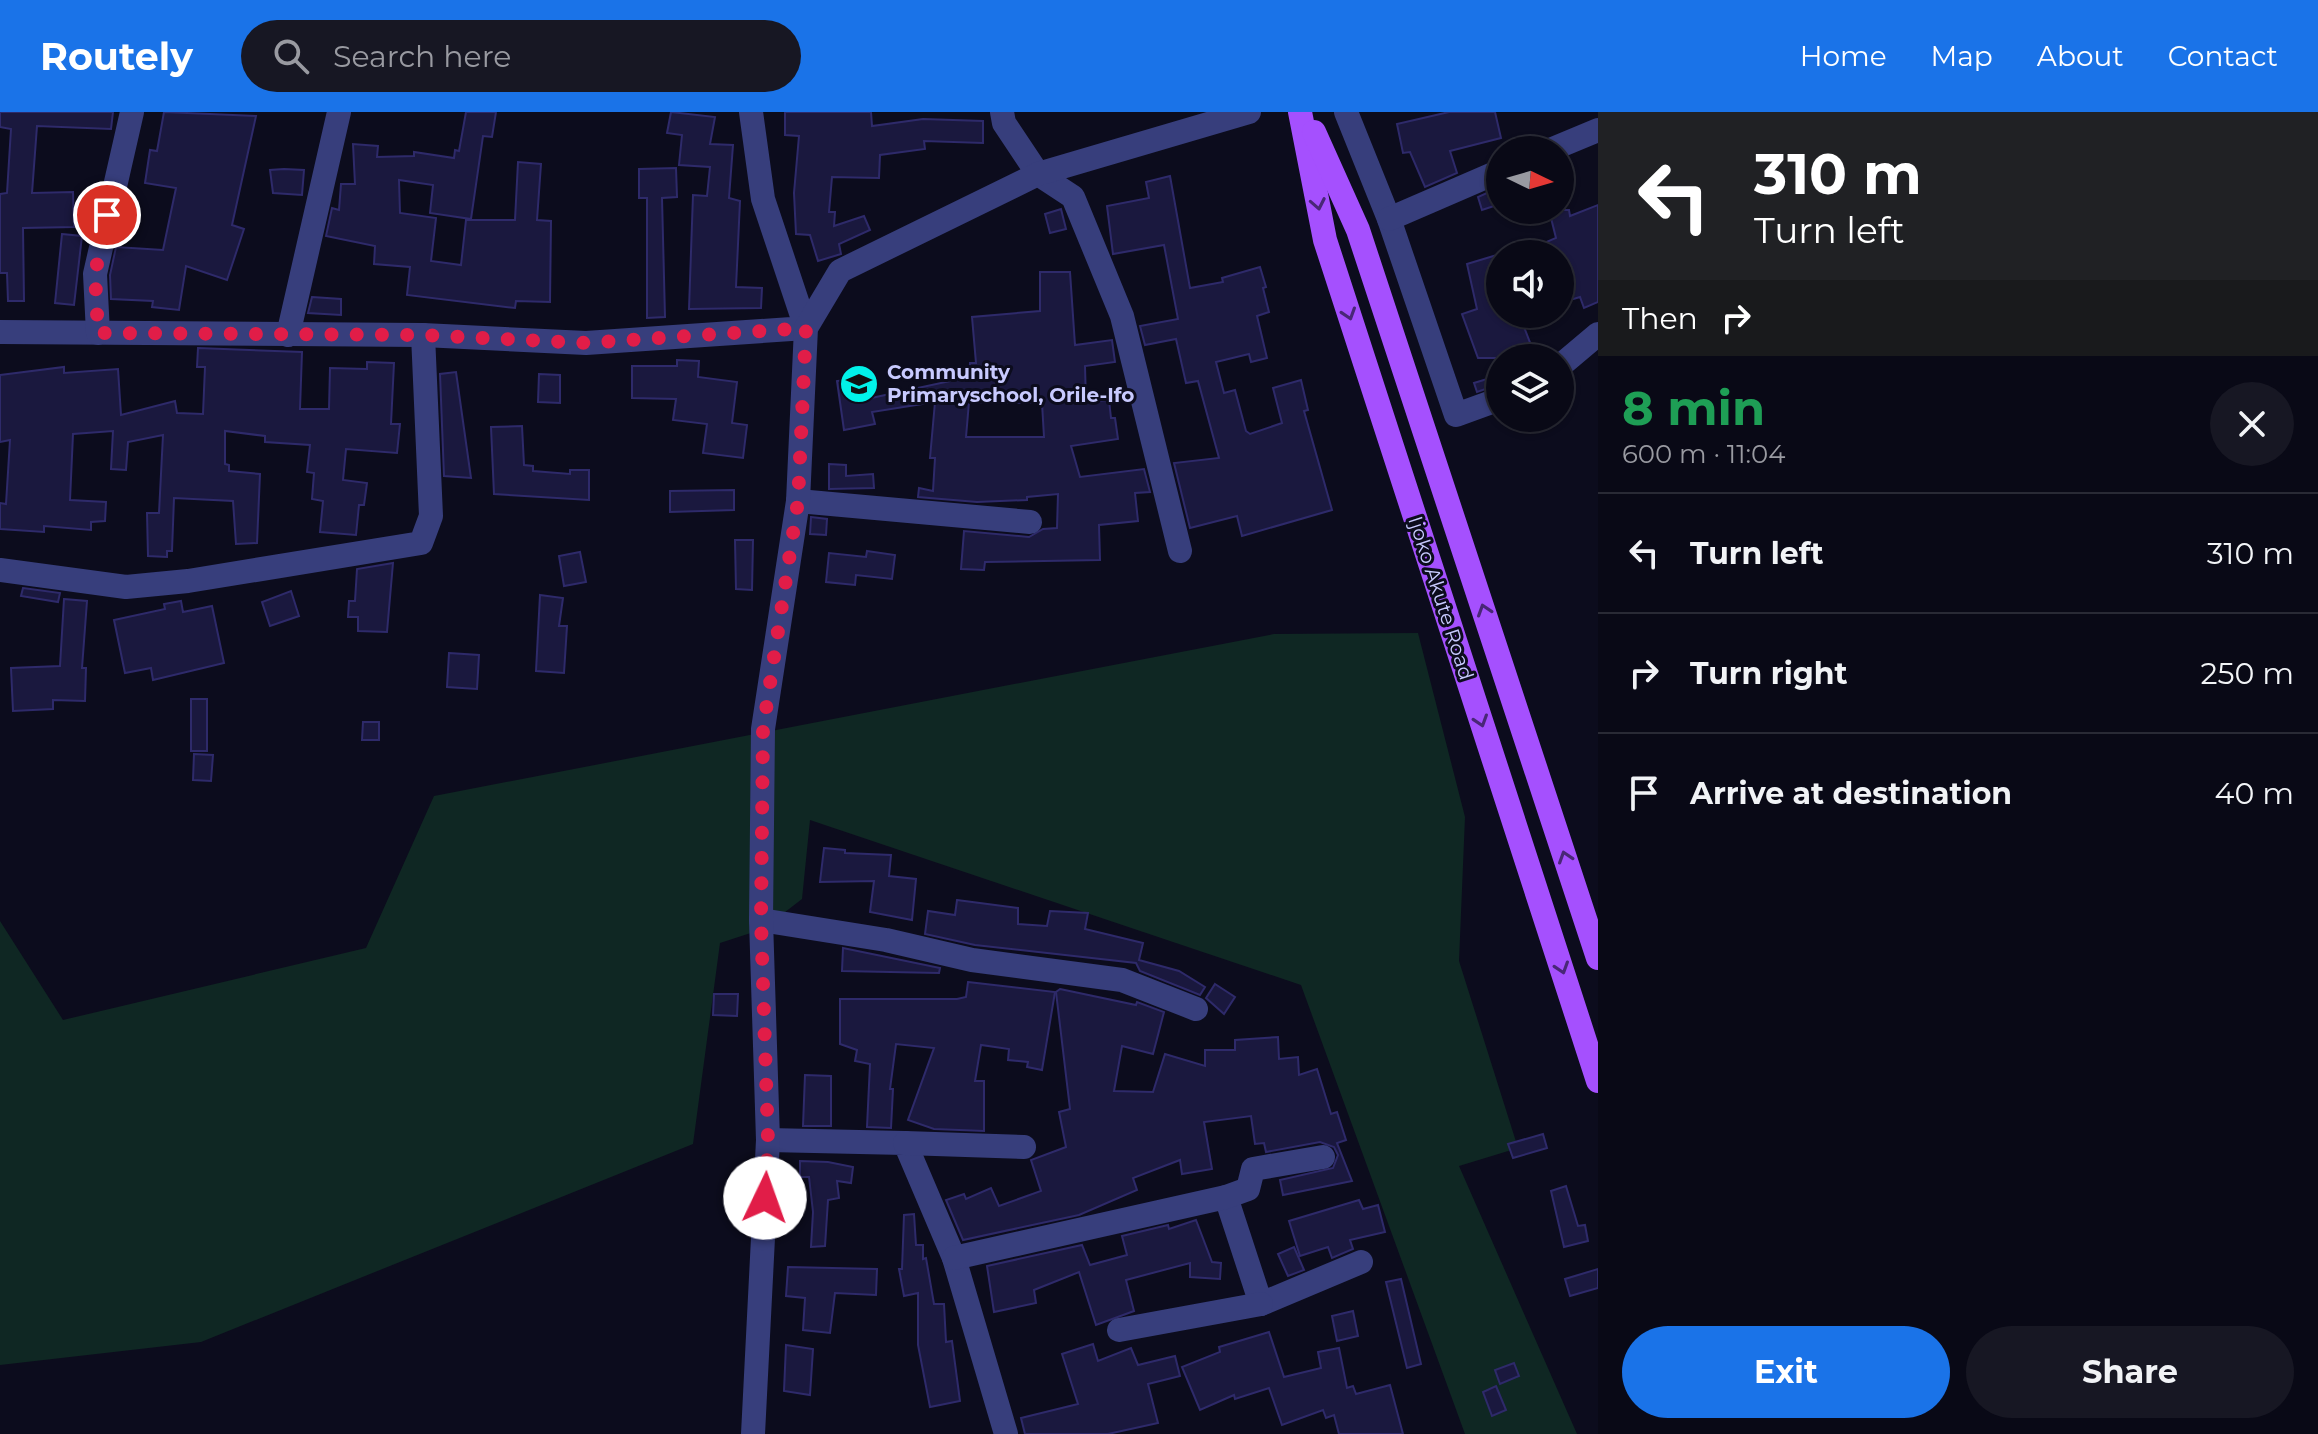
<!DOCTYPE html>
<meta charset="utf-8">
<style>
body{margin:0;font-family:Montserrat,sans-serif;background:#171723;color:#f1f3f6;height:100vh;display:flex;flex-direction:column;font-size:30px;white-space:nowrap}
*{box-sizing:border-box;margin:0}
p{font-size:26px;color:#999aa1}
.icon{flex:none;width:44px;height:44px;fill:none;stroke:currentColor;stroke-width:2;stroke-linecap:round;stroke-linejoin:round}
.map{position:relative;flex:1;overflow:hidden}
.panel{display:flex;flex-direction:column;background:#090916;width:720px}
.panel>*{flex:none}
.banner{background:#202124;color:#fff;overflow:hidden}
.needle{width:52px;rotate:95deg}
.buttons{position:absolute;left:1486px;top:24px;display:grid;gap:16px}
.buttons a{display:grid;place-items:center;width:88px;height:88px;border-radius:50%;background:#090916;box-shadow:0 2px 6px #0004,0 0 0 2px #292a35;font-size:40px}
.pin{position:absolute;display:grid;place-items:center;width:68px;height:68px;color:#fff;margin:-34px;border:4px solid #fff;border-radius:50%;box-shadow:0 2px 8px #0007}
.me{position:absolute;width:88px;margin:-44px;rotate:3deg;stroke-linejoin:round;filter:drop-shadow(0 0 6px #0008)}
.turn{display:flex;align-items:center;gap:28px;height:168px;padding:0 24px;font-size:36px}
.turn .icon{width:104px;height:104px;stroke-width:2.5}
.turn b{display:block;font-size:56px;line-height:68px}
.then{display:flex;align-items:center;height:76px;padding:0 24px;background:#0003;gap:16px;font-size:30px}
.round{display:grid;place-items:center;flex:none;width:84px;height:84px;border-radius:42px;background:#171723}
.head{display:flex;align-items:center;justify-content:space-between;height:136px;padding:0 24px}
h1{font-size:48px;font-weight:700;line-height:60px;color:#1e9e55}
.primary-button{display:flex;gap:16px;margin-top:auto;padding:16px 24px}
.primary-button a{flex:1;height:92px;border-radius:48px;background:#1a73e8;color:#fff;font-size:32px;font-weight:700;line-height:92px;text-align:center}
.primary-button a+a{background:#171723;color:#f1f3f6}
ul{padding:0;list-style:none}
li{display:flex;align-items:center;gap:24px;height:120px;padding:0 24px;border-top:2px solid #292a35}
li div{flex:1}
li b{display:block;font-size:30px}
li em{font-style:normal}
header{display:flex;align-items:center;gap:48px;box-sizing:border-box;height:112px;padding:0 40px;background:#1a73e8;color:#fff}
header strong{font-size:38px}
nav{display:flex;gap:44px;margin-inline-start:auto;font-size:28px}
.search{width:560px;height:72px;background:#171723;display:flex;align-items:center;gap:20px;box-sizing:border-box;padding:0 28px;border-radius:44px;color:#999aa1;font-size:30px}
main{display:flex;flex:1;min-height:0}
.map>svg:first-child{display:block}
</style>
<header>
<strong>Routely</strong>
<div class="search"><svg class="icon" aria-label="search" viewBox="0 0 24 24"><circle cx="10" cy="10" r="6"/><path d="M15 15l6 6"/></svg>Search here</div>
<nav><a>Home</a><a>Map</a><a>About</a><a>Contact</a></nav>
</header>
<main>
<div class="map">
<svg width="1598" height="1322" viewBox="0 0 1598 1322">
<rect width="100%" height="100%" fill="#0c0c1d"/>
<polygon fill="#0f2723" points="1418,521 1465,705 1459,849 1518,1036 1459,1054 1577,1322 1465,1322 1301,873 810,708 802,787 763,817 720,831 693,1032 201,1230 0,1253 0,809 63,908 366,836 434,684 1274,522"/>
<g fill="#1a183e" stroke="#2e2a6a" stroke-width="2" fill-rule="evenodd">
<polygon points="0,0 113,0 111,17 37,14 32,81 73,80 74,115 23,116 24,189 8,189 7,161 0,161 0,82 7,81 11,17 0,15"/>
<polygon points="164,0 256,4 232,113 244,117 227,168 186,154 179,198 152,195 153,189 111,187 110,163 116,135 163,138 176,76 145,71 150,38 157,39"/>
<polygon points="466,0 496,0 492,25 483,24 471,107 430,101 433,73 399,68 400,101 436,106 431,149 461,153 466,108 515,108 518,50 541,52 537,108 551,109 550,190 516,189 515,196 407,183 410,155 374,152 375,134 326,124 332,96 339,98 341,72 355,72 353,32 378,34 377,45 414,44 414,40 454,46 455,38 459,39"/>
<polygon points="671,0 715,5 710,32 733,33 729,86 740,89 736,175 762,176 761,196 689,197 693,83 707,84 710,55 679,53 682,23 667,21"/>
<polygon points="785,0 871,0 872,14 923,7 983,9 983,31 924,29 925,37 880,43 879,66 832,65 829,100 835,100 834,114 864,104 870,118 839,132 841,142 818,149 810,123 796,122 794,81 799,24 785,23"/>
<polygon points="1449,0 1495,0 1501,26 1450,39 1457,61 1425,75 1410,40 1403,41 1397,12"/>
<polygon points="676,56 677,85 662,86 665,205 647,206 647,86 639,86 639,57"/>
<polygon points="284,57 304,58 302,83 273,81 270,58"/>
<polygon points="1170,64 1190,176 1223,170 1222,166 1260,155 1266,175 1263,176 1269,200 1257,204 1267,246 1251,250 1249,242 1216,250 1224,281 1235,278 1246,319 1250,322 1282,311 1273,276 1301,268 1308,298 1304,299 1332,398 1242,424 1237,404 1190,416 1174,351 1219,346 1198,269 1186,271 1176,227 1145,233 1140,214 1178,207 1164,133 1113,142 1107,94 1149,86 1146,70"/>
<polygon points="1500,75 1500,92 1482,98 1478,85"/>
<polygon points="1598,93 1598,190 1584,196 1580,185 1560,191 1560,142 1518,142 1556,126 1549,98 1569,98 1570,104"/>
<polygon points="1061,97 1066,117 1050,121 1045,102"/>
<polygon points="62,122 82,124 74,193 55,191"/>
<polygon points="1500,142 1500,202 1519,202 1536,246 1478,246 1462,202 1477,197 1467,152"/>
<path d="M1040 160H1070L1075 233 1112 228 1115 250 1085 254 1086 290 1109 288 1111 306H1115L1118 327 1071 334 1080 365 1144 357 1150 380 1135 381 1138 409 1099 413 1100 448 985 450 984 458 961 457 964 419 1029 425 1043 417 1057 416 1058 382 1027 385V388L977 390 918 385 919 376 933 379 935 346H930L935 290 872 300 875 312 844 318 837 269 860 266 862 288 969 265 970 251H976L972 205 1040 199ZM969 290 1042 291 1044 325H966Z"/>
<polygon points="312,185 341,187 341,203 308,201"/>
<polygon points="198,236 302,240 300,297 329,297 330,256 367,257 367,250 394,251 391,312 400,312 397,341 346,337 343,368 367,371 364,393 359,393 356,423 320,420 323,389 312,387 314,361 307,360 310,333 265,330 265,324 225,319 225,352 229,353 229,359 260,362 257,431 236,432 233,389 174,386 172,439 167,439 167,445 148,444 147,401 159,401 163,323 128,330 126,358 111,357 113,319 73,322 70,388 106,390 105,409 91,410 91,418 44,414 44,420 0,417 0,391 6,392 10,328 0,330 0,263 64,255 64,261 118,257 121,303 175,289 177,301 203,302 205,255 197,255"/>
<polygon points="677,248 699,249 698,265 737,270 732,311 747,313 743,346 703,341 707,312 673,308 676,287 632,286 632,254 677,254"/>
<polygon points="456,260 471,366 444,364 440,262"/>
<polygon points="539,262 560,263 560,291 538,290"/>
<polygon points="1500,263 1500,272 1477,280 1474,271"/>
<polygon points="522,314 524,353 533,354 533,359 570,362 570,358 589,358 589,388 494,382 491,315"/>
<polygon points="829,352 846,353 846,364 873,362 874,376 829,377"/>
<polygon points="734,378 734,398 670,400 670,379"/>
<polygon points="811,405 827,407 826,423 810,422"/>
<polygon points="735,428 753,428 752,478 736,477"/>
<polygon points="867,439 895,443 892,467 856,463 855,473 826,470 829,441 866,445"/>
<polygon points="580,440 586,470 564,474 559,444"/>
<polygon points="393,451 387,520 358,519 358,505 348,505 349,489 355,489 357,457"/>
<polygon points="23,476 60,481 58,490 21,484"/>
<polygon points="291,479 299,504 270,514 262,490"/>
<polygon points="540,483 563,486 559,514 567,514 564,561 536,559"/>
<polygon points="64,487 87,489 82,556 86,556 85,589 53,588 53,597 13,599 11,556 60,554"/>
<polygon points="181,489 183,500 212,494 224,551 153,568 151,556 125,561 114,508 165,497 164,492"/>
<polygon points="449,541 479,543 477,577 447,575"/>
<rect x="191" y="587" width="16" height="52"/>
<polygon points="363,610 379,610 379,628 362,628"/>
<polygon points="194,642 213,643 211,669 193,668"/>
<polygon points="824,736 845,738 845,741 891,743 889,764 916,767 912,808 870,800 874,769 820,770"/>
<polygon points="957,788 1018,796 1018,812 1047,814 1050,799 1088,801 1085,817 1143,831 1139,848 1179,859 1205,875 1200,883 1140,859 1136,851 975,833 925,822 928,799 955,803"/>
<polygon points="843,836 940,856 939,861 842,859"/>
<polygon points="968,870 1055,880 1042,958 1027,955 1028,950 1008,948 1009,937 981,933 975,969 984,969 984,1019 934,1017 908,1008 934,936 896,932 890,977 893,977 891,1016 867,1015 870,952 855,949 857,938 840,932 840,887 957,887 966,885"/>
<polygon points="1215,872 1235,885 1224,902 1206,886"/>
<polygon points="1060,877 1136,893 1137,890 1164,900 1153,942 1122,934 1114,979 1153,980 1165,942 1205,954 1205,938 1235,938 1235,928 1278,925 1279,947 1298,945 1299,963 1317,957 1331,1002 1337,1000 1346,1028 1337,1031 1352,1069 1283,1083 1280,1068 1333,1056 1338,1043 1334,1035 1320,1030 1266,1040 1264,1031 1255,1032 1251,1004 1204,1010 1212,1057 1182,1062 1180,1048 1133,1066 1137,1078 1079,1103 963,1128 946,1088 964,1082 966,1087 991,1076 999,1094 1041,1079 1031,1048 1066,1035 1059,1000 1070,997 1056,880"/>
<polygon points="714,882 738,882 737,904 713,903"/>
<polygon points="805,963 831,964 831,1014 803,1014"/>
<polygon points="1543,1022 1547,1036 1513,1046 1508,1032"/>
<polygon points="800,1049 828,1050 853,1055 851,1071 837,1069 839,1086 828,1088 825,1134 811,1135 813,1100 809,1065 800,1065"/>
<polygon points="1566,1074 1578,1114 1585,1113 1588,1129 1564,1135 1551,1079"/>
<polygon points="1359,1088 1363,1097 1378,1093 1385,1120 1350,1128 1353,1137 1332,1146 1328,1135 1300,1144 1289,1109"/>
<polygon points="914,1102 916,1133 923,1133 923,1147 926,1146 934,1192 944,1192 946,1230 952,1229 960,1289 930,1295 918,1233 918,1181 904,1184 899,1157 902,1157 904,1103"/>
<polygon points="1196,1108 1212,1150 1221,1151 1220,1167 1190,1165 1190,1151 1126,1168 1134,1199 1096,1213 1079,1160 1034,1178 1036,1191 994,1200 987,1154 1082,1133 1090,1153 1127,1143 1122,1124 1168,1113 1169,1117"/>
<polygon points="1294,1135 1304,1158 1288,1164 1278,1142"/>
<polygon points="788,1155 877,1157 876,1183 835,1181 830,1221 803,1218 805,1186 786,1184"/>
<polygon points="1598,1157 1598,1176 1570,1184 1565,1167"/>
<polygon points="1401,1167 1421,1252 1407,1256 1386,1170"/>
<polygon points="1353,1199 1358,1224 1337,1229 1332,1204"/>
<polygon points="1269,1220 1284,1265 1321,1256 1318,1240 1339,1236 1347,1276 1353,1274 1356,1282 1390,1273 1403,1322 1339,1322 1334,1303 1326,1306 1323,1298 1282,1313 1269,1276 1235,1287 1234,1283 1200,1298 1182,1255 1220,1240 1219,1235"/>
<polygon points="1093,1232 1098,1249 1131,1236 1138,1253 1175,1244 1180,1264 1148,1272 1158,1311 1108,1322 1025,1322 1021,1306 1078,1292 1062,1242"/>
<polygon points="786,1233 813,1237 810,1283 784,1279"/>
<polygon points="1514,1251 1519,1264 1500,1272 1495,1258"/>
<polygon points="1496,1274 1506,1298 1492,1304 1483,1280"/>
</g>
<g fill="none" stroke-linecap="round" stroke-linejoin="round">
<g stroke="#373e7c" stroke-width="24">
<polyline points="1002,0 1004,11 1038,62 1073,85 1122,204 1180,439"/>
<polyline points="1346,0 1389,107 1456,303 1500,287"/>
<polyline points="1550,38 1598,18"/>
<polyline points="1389,107 1500,59"/>
<polyline points="0,220 423,223 586,231 806,216 763,87 751,0"/>
<polyline points="98,221 95,162 132,0"/>
<polyline points="288,223 339,0"/>
<polyline points="1560,254 1598,222"/>
<polyline points="798,389 1030,410"/>
<polyline points="0,458 126,475 188,469 421,431 431,404 423,223"/>
<polyline points="761,808 886,828 972,848 1122,868 1196,897"/>
<polyline points="768,1028 905,1031 954,1146 1006,1322"/>
<polyline points="905,1031 1024,1035"/>
<polyline points="1226,1085 1261,1192 1361,1150"/>
<polyline points="954,1146 1226,1085 1248,1077 1253,1057 1323,1045"/>
<polyline points="1119,1218 1261,1192"/>
<polyline points="753,1322 768,1028 761,808 763,617 798,389 806,216 840,159 1038,62 1249,0"/>
</g>
<g stroke="#a550fe" stroke-width="24">
<polyline points="1300,0 1325,128 1598,969"/>
<polyline points="1314,20 1358,118 1598,846"/>
</g>
</g>
<defs><path id="oneway-chevron" d="M-2-3.5L2.5 0L-2 3.5" fill="none" stroke-width="1.6" stroke-linecap="round" stroke-linejoin="round" transform="scale(2)"/></defs>
<g stroke="#492777">
<use href="#oneway-chevron" transform="translate(1318 92) rotate(79)"/>
<use href="#oneway-chevron" transform="translate(1349 202) rotate(72)"/>
<use href="#oneway-chevron" transform="translate(1484 498) rotate(-108)"/>
<use href="#oneway-chevron" transform="translate(1481 609) rotate(72)"/>
<use href="#oneway-chevron" transform="translate(1565 745) rotate(-108)"/>
<use href="#oneway-chevron" transform="translate(1562 856) rotate(72)"/>
</g>
<g fill="none" stroke-linecap="round" stroke-linejoin="round">
<polyline stroke="#e11d48" stroke-width="14" stroke-dasharray="0 25.2" points="107,103 95,162 98,221 423,223 586,231 806,216 798,389 763,617 761,808 768,1028 765,1086"/>
</g>
<defs>
<symbol id="school-disc" viewBox="-11 -11 22 22"><circle r="9.5" fill="#01f2e9" stroke="#0c0c1d"/><path d="M0-5L7-2L0 1L-7-2ZM-4 1L0 2.5L4 1V4Q0 6-4 4Z" fill="#111"/></symbol>
</defs>
<g fill-rule="evenodd">
<use href="#school-disc" x="837" y="250" width="44" height="44"/>
</g>
<g text-anchor="middle" dominant-baseline="central" stroke-width="6" stroke-linejoin="round" paint-order="stroke">
<g font-size="20" font-weight="bold" fill="#c8caff" stroke="#0c0c1d" text-anchor="start">
<text x="887" y="260">Community<tspan x="887" dy="23">Primaryschool, Orile-Ifo</tspan></text>
</g>
<g font-size="20" fill="#c8caff" stroke="#0c0c1d">
<text transform="translate(1441 486) rotate(72)">Ijoko Akute Road</text>
</g>
</g>
</svg>
<div class="buttons">
<a><svg class="needle" viewBox="-14 -14 28 28"><path d="M0-13l5 13h-10z" fill="#e53935"/><path d="M0 13l5-13h-10z" fill="#999aa1"/></svg></a>
<a><svg class="icon" aria-label="sound" viewBox="0 0 24 24"><path d="M4 9h4l5-4v14l-5-4H4zM17 9q2 3 0 6"/></svg></a>
<a><svg class="icon" aria-label="layers" viewBox="0 0 24 24"><path d="M12 4l9 5-9 5-9-5zM3 14l9 5 9-5"/></svg></a>
</div>
<div class="pin" style="left:107px;top:103px;background:#d93025"><svg class="icon" aria-label="arrive" viewBox="0 0 24 24"><path d="M6 21V4h12l-3 4 3 4H6"/></svg></div>
<svg class="me" style="left:765px;top:1086px" viewBox="-20 -20 40 40"><circle r="19" fill="#fff"/><path d="M0-13L10 11 0 6-10 11z" fill="#e11d48"/></svg>
</div>
<section class="panel">
<div class="banner">
<div class="turn"><svg class="icon" aria-label="left" viewBox="0 0 24 24"><path d="M17 20v-9H6M10 6l-5 5 5 5"/></svg><div><b>310 m</b>Turn left</div></div>
<div class="then">Then<svg class="icon" aria-label="right" viewBox="0 0 24 24"><path d="M7 20v-9h11M14 6l5 5-5 5"/></svg></div>
</div>
<div class="head"><div><h1>8 min</h1><p>600 m · 11:04</p></div><a class="round"><svg class="icon" aria-label="close" viewBox="0 0 24 24"><path d="M6 6l12 12M18 6L6 18"/></svg></a></div>
<ul>
<li><svg class="icon" aria-label="left" viewBox="0 0 24 24"><path d="M17 20v-9H6M10 6l-5 5 5 5"/></svg><div><b>Turn left</b></div><em>310 m</em></li>
<li><svg class="icon" aria-label="right" viewBox="0 0 24 24"><path d="M7 20v-9h11M14 6l5 5-5 5"/></svg><div><b>Turn right</b></div><em>250 m</em></li>
<li><svg class="icon" aria-label="arrive" viewBox="0 0 24 24"><path d="M6 21V4h12l-3 4 3 4H6"/></svg><div><b>Arrive at destination</b></div><em>40 m</em></li>
</ul>
<div class="primary-button"><a>Exit</a><a>Share</a></div>
</section>
</main>
